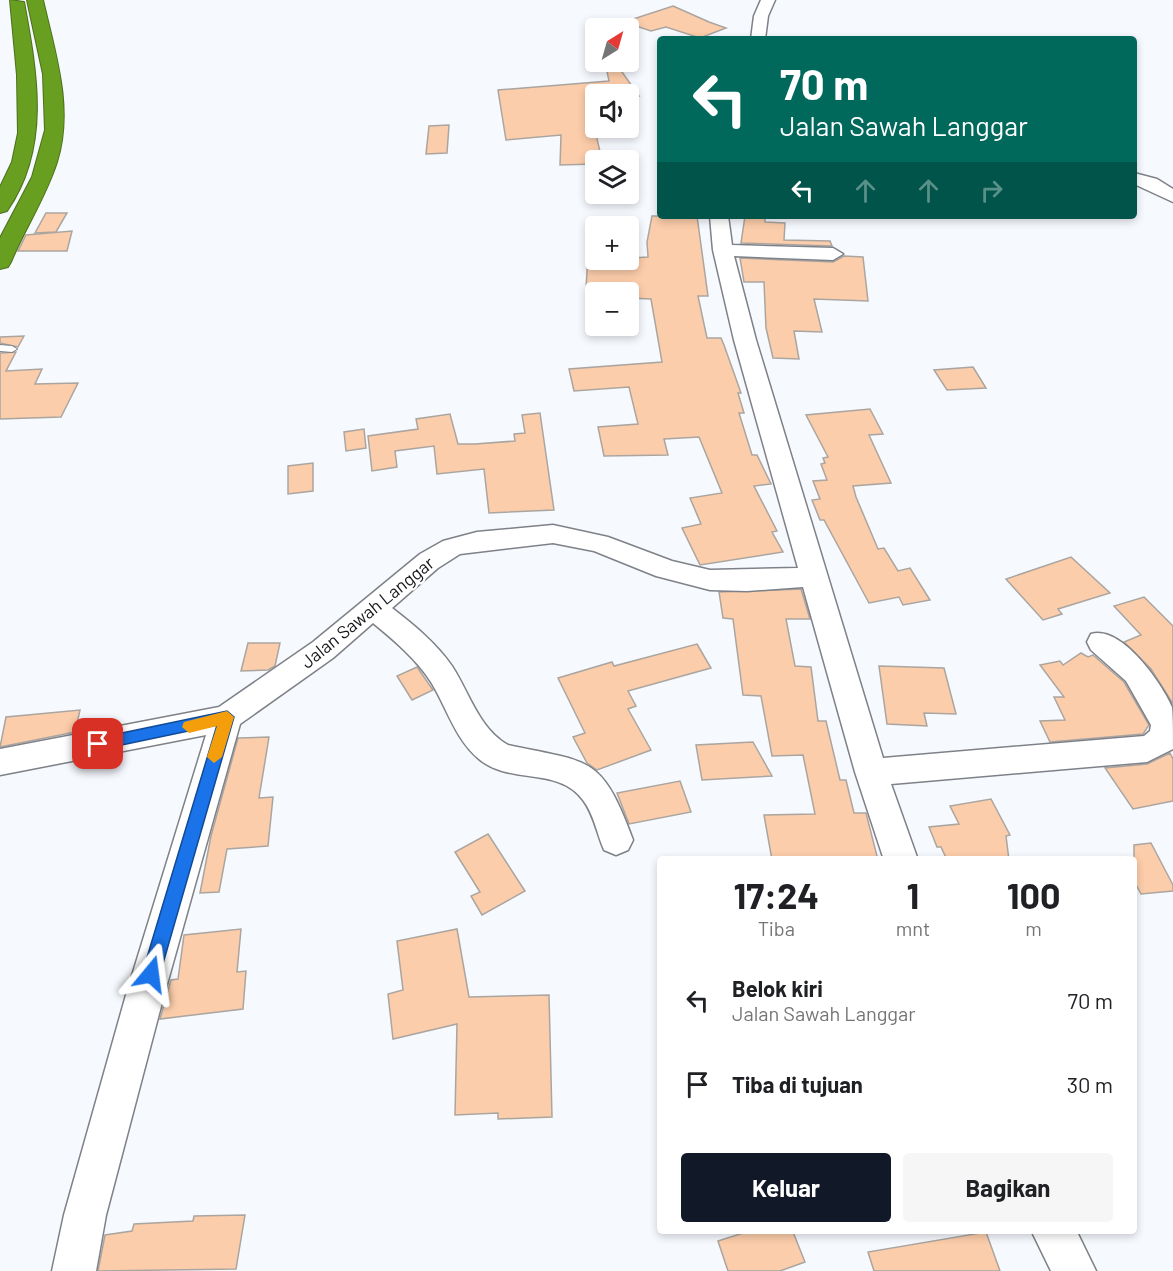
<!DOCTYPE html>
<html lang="id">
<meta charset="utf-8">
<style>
body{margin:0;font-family:Barlow,sans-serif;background:#f6f6f6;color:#202124;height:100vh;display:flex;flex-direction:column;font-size:22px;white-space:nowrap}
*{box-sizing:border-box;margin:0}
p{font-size:20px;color:#757577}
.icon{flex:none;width:33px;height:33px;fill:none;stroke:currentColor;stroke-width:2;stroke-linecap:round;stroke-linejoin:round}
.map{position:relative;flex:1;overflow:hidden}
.details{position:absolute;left:657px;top:856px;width:480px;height:378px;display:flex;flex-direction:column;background:#fff;border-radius:6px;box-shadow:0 3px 9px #0003}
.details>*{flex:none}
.hud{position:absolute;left:657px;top:36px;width:480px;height:183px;border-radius:6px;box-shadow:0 3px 9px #0003;background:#00695c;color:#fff;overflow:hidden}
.needle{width:39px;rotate:37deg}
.buttons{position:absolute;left:585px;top:18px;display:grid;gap:12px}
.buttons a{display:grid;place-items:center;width:54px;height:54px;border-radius:6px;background:#fff;box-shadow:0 3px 9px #0003;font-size:30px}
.pin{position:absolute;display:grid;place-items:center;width:51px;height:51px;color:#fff;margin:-26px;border-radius:12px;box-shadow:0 3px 9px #0006}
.me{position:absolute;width:66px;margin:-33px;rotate:16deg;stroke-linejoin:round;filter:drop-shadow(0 0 4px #0008)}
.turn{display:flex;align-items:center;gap:21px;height:126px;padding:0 24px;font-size:27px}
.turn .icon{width:78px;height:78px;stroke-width:2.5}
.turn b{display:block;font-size:42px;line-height:51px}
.lanes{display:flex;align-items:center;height:57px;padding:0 24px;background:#0003;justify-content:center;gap:30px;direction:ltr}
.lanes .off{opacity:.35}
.eta{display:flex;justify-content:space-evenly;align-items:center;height:102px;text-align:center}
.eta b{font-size:36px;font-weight:700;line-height:42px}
.cta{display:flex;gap:12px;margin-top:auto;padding:12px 24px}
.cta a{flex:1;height:69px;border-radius:6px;background:#111827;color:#fff;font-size:24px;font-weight:700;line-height:69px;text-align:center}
.cta a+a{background:#f6f6f6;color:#202124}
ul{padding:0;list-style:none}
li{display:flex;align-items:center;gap:18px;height:84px;padding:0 24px}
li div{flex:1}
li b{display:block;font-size:22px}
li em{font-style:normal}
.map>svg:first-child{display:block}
</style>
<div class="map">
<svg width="1173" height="1271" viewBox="0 0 1173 1271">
<rect width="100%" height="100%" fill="#f6f9fe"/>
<g fill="#fccdaa" stroke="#aba5a0" stroke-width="1.5">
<polygon points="673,6 709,22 726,28 700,38 666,27 651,31 624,22"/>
<polygon points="605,62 615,62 639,96 596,94 596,122 593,122 602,160 596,160 596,164 560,165 561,135 506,140 498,90 609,81"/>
<polygon points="449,125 447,153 426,154 429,126"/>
<polygon points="46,213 67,213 56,232 35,233"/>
<polygon points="652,216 697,216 708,296 698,296 707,338 721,338 724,345 741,393 738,393 744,413 739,413 752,455 757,455 771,484 754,486 777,531 772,532 783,552 700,565 682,528 701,524 690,498 722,493 699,437 664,439 668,455 604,456 598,427 638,424 629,387 574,391 569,369 662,362 651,299 628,298 628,292 616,292 616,288 586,288 588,256 596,256 596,260 648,257 647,242"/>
<polygon points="745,216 765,216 765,222 785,223 784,240 830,241 832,246 741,243"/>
<polygon points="72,231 67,251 18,251 26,235"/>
<polygon points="844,256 863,257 868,301 814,299 822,332 794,331 799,359 773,358 766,328 764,282 744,282 740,258 833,262"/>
<polygon points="24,336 18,347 0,343 0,337"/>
<polygon points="16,352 6,371 42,369 35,384 78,383 61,417 0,419 0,353"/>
<polygon points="973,367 986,388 947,390 934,370"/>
<polygon points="870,409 883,434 869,435 891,483 853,486 856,497 878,549 884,548 898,571 910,568 930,600 903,605 899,597 869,603 824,520 820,520 812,500 820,499 813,481 827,480 821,464 825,463 823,458 828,457 806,415"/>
<polygon points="540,413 554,510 489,513 484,469 437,474 434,446 395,451 397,467 372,471 368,436 418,429 416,419 450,414 458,444 475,444 515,441 514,434 525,433 522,415"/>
<polygon points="364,429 366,448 346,451 344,432"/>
<polygon points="313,463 313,491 288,494 288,466"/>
<polygon points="1071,557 1110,593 1058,609 1062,614 1043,620 1006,579"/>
<polygon points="801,589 810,619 786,619 795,666 811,667 818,721 826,721 840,780 846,780 854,813 866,813 878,860 772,860 764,815 815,814 803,755 772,756 761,696 743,695 733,619 723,618 719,592"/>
<polygon points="1144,597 1173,626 1173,704 1151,669 1124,642 1141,635 1114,606"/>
<polygon points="248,643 280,643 275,666 268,670 241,671"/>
<polygon points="697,644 711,668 628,691 636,706 628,709 651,750 597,770 587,763 573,737 585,733 558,678 612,662 614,666"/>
<polygon points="1081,653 1088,657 1093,655 1124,682 1149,725 1143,734 1050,742 1040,721 1065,720 1054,697 1064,697 1040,665 1060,661 1063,665"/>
<polygon points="879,666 944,668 956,714 924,713 927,726 887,724"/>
<polygon points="417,667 433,690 412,700 397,676"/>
<polygon points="80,710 75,732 0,747 6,717"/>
<polygon points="269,737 259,798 273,797 268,846 227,849 219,892 200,893 211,836 238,738"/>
<polygon points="753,742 772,776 702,780 696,745"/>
<polygon points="1170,753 1173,759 1173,801 1133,809 1105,768 1147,764"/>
<polygon points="680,781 691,812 629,824 617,793"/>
<polygon points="991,799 1010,835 1006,836 1009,860 947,860 941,847 937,847 929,827 959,824 950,806"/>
<polygon points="488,834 525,891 482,915 471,896 480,892 455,852"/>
<polygon points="1151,843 1173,885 1173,891 1141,894 1134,881 1134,845"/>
<polygon points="241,929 237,972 246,971 243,1009 160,1019 171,980 178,979 184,935"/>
<polygon points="457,929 469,997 549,995 552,1117 498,1119 498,1113 455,1115 457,1024 393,1039 388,994 403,990 397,941"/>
<polygon points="245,1215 236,1269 98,1271 105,1235 132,1231 134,1224 193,1221 194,1216"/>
<polygon points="746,1232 793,1232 805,1262 780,1271 728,1271 718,1241"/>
<polygon points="986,1232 1000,1271 874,1271 868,1252"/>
</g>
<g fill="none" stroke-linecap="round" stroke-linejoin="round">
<defs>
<polygon id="lane" points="0,345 12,346 17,349 12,352 0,351"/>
<g id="street">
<polygon points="761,0 775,0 768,16 765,39 751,39 754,16"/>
<polygon points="1134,173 1157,179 1173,189 1173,202 1134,184"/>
<path d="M710 216H728L732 245 833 248 843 254 833 260 734 256 756 340 883 758 1144 736 1150 731 1151 725 1126 681 1091 650 1087 642 1091 634C1121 625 1161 682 1172 707 1173 718 1173 737 1173 749L1147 762 891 784 918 860H884L855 772 803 587 747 591 710 590 656 576 594 551 553 543 460 554 438 568 392 608C414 625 436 643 452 666 469 692 479 729 508 745 591 763 601 754 633 840L628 850 616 855 604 850C597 834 594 814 583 800 558 766 509 785 479 759 455 739 447 708 431 682 416 659 395 641 373 623L333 658 240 724 164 995 106 1215 96 1271H52L64 1215 126 995 206 735 0 775V749L219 707 313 642 420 554 443 541 477 532 553 525 608 537 672 561 710 570 798 568 734 340 713 250Z"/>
<polygon points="1032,1232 1077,1232 1096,1271 1051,1271"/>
</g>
<g id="highway">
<path d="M10 0 24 2C37 73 51 148 7 211L0 213V187L12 162 18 133 17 75Z"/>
<path d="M27 0H43C55 53 74 108 57 162 46 197 25 228 11 262L8 267 0 269V238L32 177 45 130 43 74Z"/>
</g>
</defs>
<use href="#lane" stroke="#7e8187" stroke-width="2"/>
<use href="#street" stroke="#7e8187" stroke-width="3"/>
<use href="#highway" stroke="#4c6f1d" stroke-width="2"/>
<use href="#lane" fill="#fff" fill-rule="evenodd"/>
<use href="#street" fill="#fff" fill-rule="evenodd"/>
<use href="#highway" fill="#699f20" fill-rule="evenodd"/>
</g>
<polygon fill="#1a73e8" stroke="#114b97" stroke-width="1.5" points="227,711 234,717 160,974 157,980 151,982 145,980 142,974 217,725 98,750 90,744 98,738"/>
<polygon fill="#f59e0b" points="227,711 234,717 222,757 214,763 207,757 217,726 189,733 182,727 184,722"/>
<g text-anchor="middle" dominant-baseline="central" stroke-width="4.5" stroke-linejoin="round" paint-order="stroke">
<g font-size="18" fill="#151618" stroke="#fff">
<text transform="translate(367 612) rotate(-39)">Jalan Sawah Langgar</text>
</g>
</g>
</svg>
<div class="buttons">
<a><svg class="needle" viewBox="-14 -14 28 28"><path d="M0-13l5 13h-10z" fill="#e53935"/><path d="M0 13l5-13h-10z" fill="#757577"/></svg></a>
<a><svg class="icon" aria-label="sound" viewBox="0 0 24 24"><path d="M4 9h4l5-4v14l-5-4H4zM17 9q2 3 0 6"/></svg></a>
<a><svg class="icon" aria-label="layers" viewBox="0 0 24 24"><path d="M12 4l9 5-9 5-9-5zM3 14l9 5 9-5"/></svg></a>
<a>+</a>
<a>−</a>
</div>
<div class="pin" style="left:98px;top:744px;background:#d93025"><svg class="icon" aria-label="arrive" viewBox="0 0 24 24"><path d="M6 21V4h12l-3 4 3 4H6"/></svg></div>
<svg class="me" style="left:151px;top:974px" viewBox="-20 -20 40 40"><path d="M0-17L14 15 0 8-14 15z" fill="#1a73e8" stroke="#fff" stroke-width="4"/></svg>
<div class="hud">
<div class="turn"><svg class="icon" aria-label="left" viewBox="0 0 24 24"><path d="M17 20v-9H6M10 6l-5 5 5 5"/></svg><div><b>70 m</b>Jalan Sawah Langgar</div></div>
<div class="lanes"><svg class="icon" aria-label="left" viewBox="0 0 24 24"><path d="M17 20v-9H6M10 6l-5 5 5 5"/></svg><svg class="icon off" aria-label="ahead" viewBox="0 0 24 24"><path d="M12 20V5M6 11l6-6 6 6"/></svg><svg class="icon off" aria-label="ahead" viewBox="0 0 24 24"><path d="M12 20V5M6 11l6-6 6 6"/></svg><svg class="icon off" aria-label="right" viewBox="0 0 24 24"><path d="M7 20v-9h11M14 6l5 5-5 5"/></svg></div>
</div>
<section class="details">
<div class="eta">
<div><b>17:24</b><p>Tiba</p></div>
<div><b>1</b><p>mnt</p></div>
<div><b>100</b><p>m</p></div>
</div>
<ul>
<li><svg class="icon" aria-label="left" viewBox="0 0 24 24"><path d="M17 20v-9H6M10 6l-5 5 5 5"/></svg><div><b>Belok kiri</b><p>Jalan Sawah Langgar</p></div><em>70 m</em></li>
<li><svg class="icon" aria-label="arrive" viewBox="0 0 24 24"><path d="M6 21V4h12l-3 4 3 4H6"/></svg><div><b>Tiba di tujuan</b></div><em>30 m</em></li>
</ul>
<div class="cta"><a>Keluar</a><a>Bagikan</a></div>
</section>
</div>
